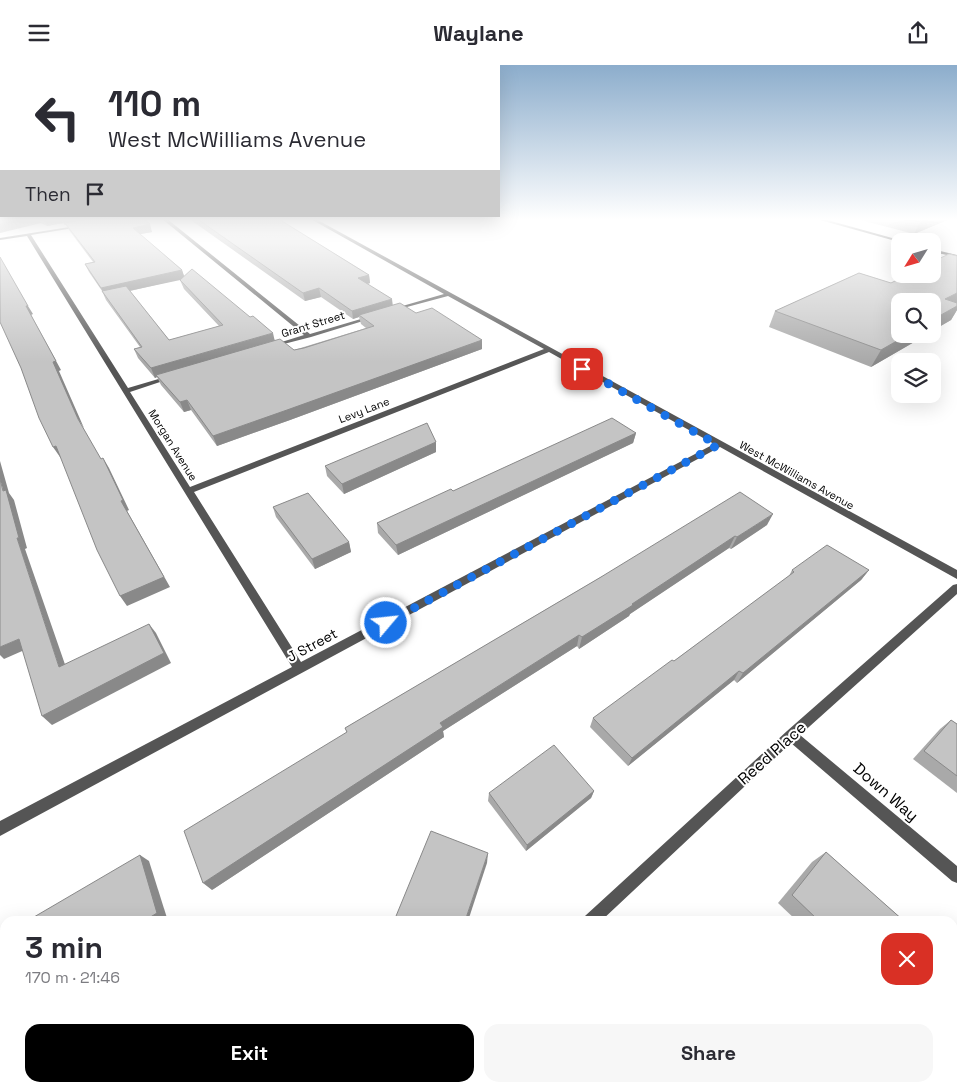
<!DOCTYPE html>
<meta charset="utf-8">
<style>
body{margin:0;font-family:"Space Grotesk",sans-serif;background:#f7f7f7;color:#2b2b33;height:100vh;display:flex;flex-direction:column;font-size:19px;white-space:nowrap}
*{box-sizing:border-box;margin:0}
p{font-size:16px;color:#7c7c81}
.icon{flex:none;width:28px;height:28px;fill:none;stroke:currentColor;stroke-width:2;stroke-linecap:round;stroke-linejoin:round}
.map{position:relative;flex:1;overflow:hidden}
.drawer{position:absolute;left:0px;top:851px;width:958px;height:176px;display:flex;flex-direction:column;background:#fff;border-radius:15px 15px 0 0;box-shadow:0 5px 20px #0002}
.drawer>*{flex:none}
.guide{position:absolute;left:0px;top:0px;width:500px;height:152px;box-shadow:0 5px 20px #0002;background:#fff;color:#2b2b33;overflow:hidden}
.needle{width:32px;rotate:233deg}
.tools{position:absolute;left:891px;top:168px;display:grid;gap:10px}
.tools a{display:grid;place-items:center;width:50px;height:50px;border-radius:10px;background:#fff;box-shadow:0 5px 20px #0002;font-size:25px}
.pin{position:absolute;display:grid;place-items:center;width:42px;height:42px;color:#fff;margin:-21px;border-radius:10px;box-shadow:0 2px 8px #0006}
.me{position:absolute;width:55px;margin:-28px;rotate:62deg;stroke-linejoin:round;filter:drop-shadow(0 0 4px #0008)}
.turn{display:flex;align-items:center;gap:18px;height:105px;padding:0 25px;font-size:22px}
.turn .icon{width:65px;height:65px;stroke-width:2.5}
.turn b{display:block;font-size:35px;line-height:42px}
.then{display:flex;align-items:center;height:48px;padding:0 25px;background:#0003;gap:10px;font-size:19px}
.round{display:grid;place-items:center;flex:none;width:52px;height:52px;border-radius:15px;background:#f7f7f7}
.summary{display:flex;align-items:center;justify-content:space-between;height:85px;padding:0 25px}
h1{font-size:30px;font-weight:800;line-height:38px}
.cta{display:flex;gap:10px;margin-top:auto;padding:10px 25px}
.cta a{flex:1;height:58px;border-radius:15px;background:#000;color:#fff;font-size:20px;font-weight:800;line-height:58px;text-align:center}
.cta a+a{background:#f7f7f7;color:#2b2b33}
header{display:flex;justify-content:space-between;align-items:center;height:65px;padding:0 25px;background:#fff;font-size:22px;font-weight:800}
.map>svg:first-child{display:block}
</style>
<header><svg class="icon" aria-label="menu" viewBox="0 0 24 24"><path d="M4 6h16M4 12h16M4 18h16"/></svg>Waylane<svg class="icon" aria-label="share" viewBox="0 0 24 24"><path d="M12 15V3M7 8l5-5 5 5M5 13v7h14v-7"/></svg></header>
<div class="map">
<svg width="957" height="1027" viewBox="0 0 957 1027">
<rect width="100%" height="100%" fill="#fff"/>
<g fill="none" stroke-linecap="round" stroke-linejoin="round">
<g fill="#555" fill-rule="evenodd">
<polygon points="161,153 166,153 310,269 371,251 376,252 311,272 272,282 272,280 304,270"/>
<path d="M309 153H314L957 505V514L720 382 0 771V756L292 602 27 171 0 175V173L82 160 80 162 31 170 128 323 172 310 175 312 130 327 190 422 544 284 448 231 392 246V244L444 229ZM549 287 714 379 301 597 194 427Z"/>
<polygon points="957,519 957,529 800,670 957,801 957,818 952,816 791,678 601,856 582,856 585,851 787,666 953,520"/>
<polygon points="585,1022 604,1022 606,1027 587,1027"/>
</g>
<g fill="#222" fill-rule="evenodd">
<polygon points="813,153 820,153 903,176 899,177"/>
<polygon points="932,184 957,190 957,192 932,187"/>
</g>
</g>
<g fill="#a9a9a9" fill-rule="evenodd">
<path d="M0 153H143L152 167 140 169 182 205 184 211 275 275 294 285 366 263 361 259 359 252 353 254 321 232 305 236 188 153H277L369 210 370 218 368 219 393 241 416 248 482 275V284L290 355 217 381 191 345 184 347 161 320 157 312 155 313 138 293 134 284 140 282 106 235 102 226 89 207 85 199 93 197 69 165 66 160H65L63 158 47 161 41 158ZM181 214 180 215 184 224 219 261 169 275 130 226Z"/>
<polygon points="853,153 952,153 914,169"/>
<polygon points="949,189 957,191 957,245 951,255 932,266 932,236 900,236 900,269 928,269 871,302 769,262 775,246 859,208 891,218 909,209 932,209 932,197"/>
<polygon points="636,368 633,378 398,490 378,468 377,458 453,426"/>
<polygon points="436,377 436,387 344,429 327,411 325,401"/>
<polygon points="273,442 349,477 351,487 315,504 276,452"/>
<polygon points="767,460 731,484 729,483 630,549 629,551 579,584 577,581 443,666 444,672 212,825 347,668 345,663 601,512"/>
<polygon points="792,505 869,505 861,515 737,618 734,615 628,701 590,662 593,653 674,596 789,511"/>
<polygon points="951,655 957,659 957,728 913,694 940,664"/>
<polygon points="594,726 591,733 526,786 488,736 489,728"/>
<polygon points="826,787 904,856 797,856 778,838 812,797"/>
<polygon points="723,1022 835,1022 839,1027 727,1027"/>
</g>
<g fill="#898989">
<polygon points="28,153 39,153 41,158 0,168 0,159"/>
<polygon points="49,153 61,153 63,158 47,161 43,154"/>
<polygon points="62,153 114,153 65,158 66,160 65,160"/>
<polygon points="930,153 952,153 914,169 920,157"/>
<polygon points="150,159 152,167 136,170 133,163"/>
<polygon points="182,205 185,214 105,231 101,223"/>
<polygon points="369,210 370,218 359,221 358,213"/>
<polygon points="319,223 321,232 305,236 303,228"/>
<polygon points="957,228 957,238 945,234"/>
<polygon points="392,234 393,242 359,250 359,252 353,254 352,246"/>
<polygon points="26,241 28,241 33,249 31,250 61,305 59,306 84,363 78,354"/>
<polygon points="957,241 957,245 951,255 932,266 932,255"/>
<polygon points="273,268 275,277 156,310 157,312 155,313 151,303"/>
<polygon points="909,269 928,269 871,302 881,285"/>
<polygon points="482,275 482,284 290,355 217,381 213,371"/>
<polygon points="187,335 191,345 184,347 180,337"/>
<polygon points="636,368 633,378 398,490 396,480"/>
<polygon points="436,377 436,387 344,429 342,419"/>
<polygon points="56,381 63,391 60,392 53,382"/>
<polygon points="103,393 109,403 129,445 127,446 170,522 127,541 120,531 121,436"/>
<polygon points="0,396 9,428 14,435 27,483 25,484 69,611 59,602 17,473 0,414"/>
<polygon points="773,449 767,460 731,484 737,472"/>
<polygon points="735,471 729,483 630,549 629,551 579,584 582,572 632,539"/>
<polygon points="349,477 351,487 315,504 312,494"/>
<polygon points="869,505 861,515 737,618 743,608"/>
<polygon points="149,559 156,568 171,598 52,660 42,651"/>
<polygon points="579,570 577,581 443,666 444,672 212,825 203,818 440,658"/>
<polygon points="19,574 29,583 4,594 0,590 0,582"/>
<polygon points="739,606 734,615 628,701 632,693"/>
<polygon points="594,726 591,733 526,786 527,780"/>
<polygon points="488,788 487,798 468,856 465,856"/>
<polygon points="140,790 149,796 167,853 161,856 144,856"/>
<polygon points="171,1022 187,1022 188,1027 173,1027"/>
</g>
<g fill="#c4c4c4" stroke="#898989">
<polygon points="0,153 28,153 0,159"/>
<polygon points="94,153 143,153 150,159 133,163 182,205 101,223 85,199 95,197 65,158"/>
<polygon points="196,153 277,153 369,210 358,213 392,234 352,246 319,223 303,228"/>
<polygon points="903,153 930,153 920,157"/>
<polygon points="949,189 957,191 957,228 945,234 957,238 957,241 932,255 932,236 900,236 900,269 909,269 881,285 775,246 859,208 891,218 909,209 932,209 932,197"/>
<polygon points="0,192 28,241 26,241 56,296 53,297 78,354 101,394 103,393 123,435 121,436 164,512 120,531 97,485 56,381 53,382 39,353 21,303 0,257"/>
<polygon points="192,204 250,252 253,251 273,268 151,303 134,284 142,282 102,226 126,221 169,275 223,260 180,215"/>
<polygon points="400,238 416,248 432,243 482,275 287,345 213,371 187,335 180,337 156,310 280,274 294,285 304,283 374,261 359,250"/>
<polygon points="612,353 636,368 396,480 377,458 451,424 453,426"/>
<polygon points="427,358 436,377 342,419 325,401"/>
<polygon points="0,414 3,426 6,425 19,473 17,473 59,602 149,559 164,588 42,651 19,574 0,582"/>
<polygon points="740,427 773,449 737,472 735,471 632,539 633,540 582,572 579,570 440,658 443,662 203,818 184,766 347,667 345,663 601,512"/>
<polygon points="308,428 349,477 312,494 273,442"/>
<polygon points="827,480 869,505 743,608 739,606 632,693 593,653 672,595 674,596 794,507 792,505"/>
<polygon points="951,655 957,659 957,711 924,686"/>
<polygon points="554,680 594,726 527,780 489,728"/>
<polygon points="431,766 488,788 465,856 394,856"/>
<polygon points="826,787 904,856 819,856 792,830"/>
<polygon points="140,790 157,848 144,856 35,856 34,852"/>
<polygon points="952,899 957,903 957,974 952,982"/>
<polygon points="153,1022 171,1022 173,1027 147,1027"/>
<polygon points="736,1022 835,1022 839,1027 740,1027"/>
</g>
<linearGradient id="sky" x2="0" y2="1"><stop stop-color="#8cadcc"/><stop offset="0.52" stop-color="#fff"/><stop offset="1" stop-color="#fff" stop-opacity="0"/></linearGradient>
<rect width="957" height="297" fill="url(#sky)"/>
<g fill="none" stroke-linecap="round" stroke-linejoin="round">
<polyline stroke="#1a73e8" stroke-width="9" stroke-dasharray="0 16.2" points="386,558 718,380 582,304"/>
</g>
<g text-anchor="middle" dominant-baseline="central" stroke-width="4" stroke-linejoin="round" paint-order="stroke">
<g font-size="11" fill="#000" stroke="#fff">
<text transform="translate(313 259) rotate(-17)">Grant Street</text>
<text transform="translate(364 345) rotate(-21)">Levy Lane</text>
<text transform="translate(173 380) rotate(58)">Morgan Avenue</text>
<text transform="translate(797 410) rotate(29)">West McWilliams Avenue</text>
</g>
<g font-size="14" fill="#000" stroke="#fff">
<text transform="translate(312 580) rotate(-28)">J Street</text>
</g>
<g font-size="16" fill="#000" stroke="#fff">
<text transform="translate(772 688) rotate(-42)">Reed Place</text>
<text transform="translate(886 727) rotate(41)">Down Way</text>
</g>
</g>
</svg>
<div class="tools">
<a><svg class="needle" viewBox="-14 -14 28 28"><path d="M0-13l5 13h-10z" fill="#e53935"/><path d="M0 13l5-13h-10z" fill="#7c7c81"/></svg></a>
<a><svg class="icon" aria-label="search" viewBox="0 0 24 24"><circle cx="10" cy="10" r="6"/><path d="M15 15l6 6"/></svg></a>
<a><svg class="icon" aria-label="layers" viewBox="0 0 24 24"><path d="M12 4l9 5-9 5-9-5zM3 14l9 5 9-5"/></svg></a>
</div>
<div class="pin" style="left:582px;top:304px;background:#d93025"><svg class="icon" aria-label="arrive" viewBox="0 0 24 24"><path d="M6 21V4h12l-3 4 3 4H6"/></svg></div>
<svg class="me" style="left:386px;top:558px" viewBox="-20 -20 40 40"><circle r="17" fill="#1a73e8" stroke="#fff" stroke-width="3"/><path d="M0-11L8 9 0 5-8 9z" fill="#fff"/></svg>
<div class="guide">
<div class="turn"><svg class="icon" aria-label="left" viewBox="0 0 24 24"><path d="M17 20v-9H6M10 6l-5 5 5 5"/></svg><div><b>110 m</b>West McWilliams Avenue</div></div>
<div class="then">Then<svg class="icon" aria-label="arrive" viewBox="0 0 24 24"><path d="M6 21V4h12l-3 4 3 4H6"/></svg></div>
</div>
<section class="drawer">
<div class="summary"><div><h1>3 min</h1><p>170 m · 21:46</p></div><a class="round" style="background:#d93025;color:#fff"><svg class="icon" aria-label="close" viewBox="0 0 24 24"><path d="M6 6l12 12M18 6L6 18"/></svg></a></div>
<div class="cta"><a>Exit</a><a>Share</a></div>
</section>
</div>
